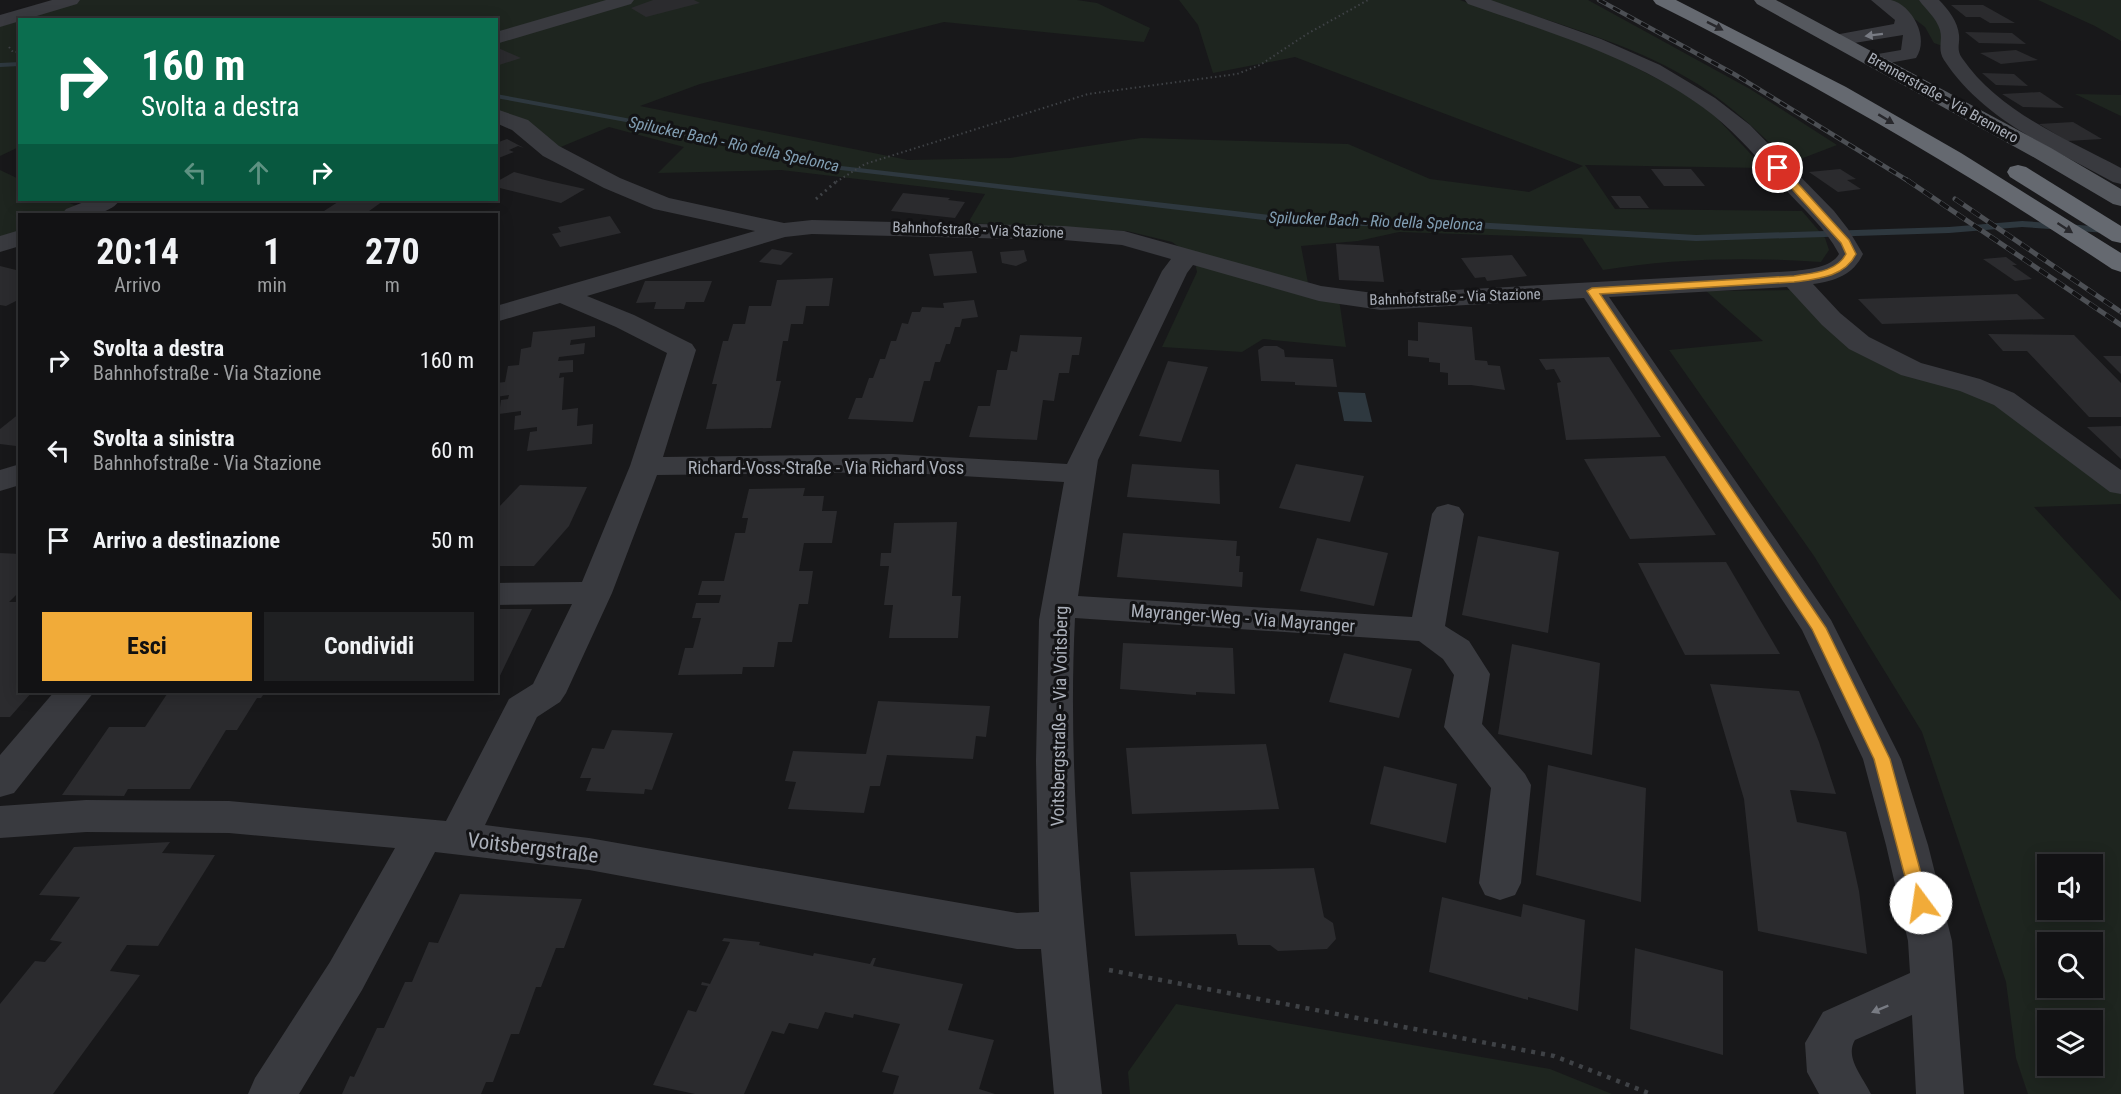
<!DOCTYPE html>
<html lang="it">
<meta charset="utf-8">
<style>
body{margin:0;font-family:"Roboto Condensed",sans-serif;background:#1f2022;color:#f1f3f6;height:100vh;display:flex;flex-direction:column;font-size:22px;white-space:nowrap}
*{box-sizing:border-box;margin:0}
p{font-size:20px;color:#9c9ea0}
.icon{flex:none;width:33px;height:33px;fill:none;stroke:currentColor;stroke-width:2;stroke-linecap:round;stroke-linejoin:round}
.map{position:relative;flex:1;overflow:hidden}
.panel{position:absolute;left:18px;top:213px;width:480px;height:480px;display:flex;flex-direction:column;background:#121214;border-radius:0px;box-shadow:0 3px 15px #0003,0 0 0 2px #313234}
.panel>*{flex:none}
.top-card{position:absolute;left:18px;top:18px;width:480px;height:183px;border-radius:0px;box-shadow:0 3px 15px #0003,0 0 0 2px #313234;background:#0b6e4f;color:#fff;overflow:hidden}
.tools{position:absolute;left:2037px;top:854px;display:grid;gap:12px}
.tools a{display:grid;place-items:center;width:66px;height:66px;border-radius:0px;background:#121214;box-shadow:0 3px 15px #0003,0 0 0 2px #313234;font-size:30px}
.pin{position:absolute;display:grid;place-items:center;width:51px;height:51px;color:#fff;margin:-26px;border:3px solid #fff;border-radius:50%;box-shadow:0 2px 6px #0007}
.me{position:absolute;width:66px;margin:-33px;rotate:346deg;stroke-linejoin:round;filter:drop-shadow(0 0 4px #0008)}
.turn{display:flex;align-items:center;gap:21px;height:126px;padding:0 24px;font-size:27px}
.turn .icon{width:78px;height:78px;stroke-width:2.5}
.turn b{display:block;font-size:42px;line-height:51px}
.lanes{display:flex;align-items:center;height:57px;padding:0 24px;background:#0003;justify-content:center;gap:30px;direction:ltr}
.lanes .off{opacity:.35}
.eta{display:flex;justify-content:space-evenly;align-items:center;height:102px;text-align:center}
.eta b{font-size:36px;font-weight:700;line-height:42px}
.action{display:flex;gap:12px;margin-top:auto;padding:12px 24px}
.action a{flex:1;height:69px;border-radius:0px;background:#f1ab39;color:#111;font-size:24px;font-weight:700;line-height:69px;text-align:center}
.action a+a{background:#1f2022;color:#f1f3f6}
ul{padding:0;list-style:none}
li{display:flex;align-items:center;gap:18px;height:90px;padding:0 24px}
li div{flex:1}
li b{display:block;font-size:22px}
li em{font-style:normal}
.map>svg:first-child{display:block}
</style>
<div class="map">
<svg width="2121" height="1094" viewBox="0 0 2121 1094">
<rect width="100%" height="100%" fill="#18181a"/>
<g fill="#1e251f" fill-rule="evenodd">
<path d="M79 0H1077L1097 3 1150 28 1144 42 944 22 700 84 640 106 908 160 1010 158 1141 138 1348 144 1430 179 1529 192 1583 166 1295 57 1213 73 1198 25 1179 0H1460L1602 50 1679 90 1713 114 1764 168 1585 165 1615 209 1802 211 1825 238 1829 250 1821 262C1749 257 1674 258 1603 270L1582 238 1399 232 1358 241 1301 246 1308 283 1339 299 1346 347 1263 339 1242 352 1162 347 1197 272 1194 257 1172 242 1127 231 968 223 985 194 781 170 658 173 684 147 609 127 551 151 497 115 496 20H20L19 147 0 156V23Z"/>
<path d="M1488 0H1588L1750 89 1837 145 1790 163C1758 131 1724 98 1684 76 1624 41 1553 23 1488 0Z"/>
<polygon points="1890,0 1928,0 1948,48 1934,43 1925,27"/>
<polygon points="2038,0 2121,0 2121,41 2095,26"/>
<polygon points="2075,94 2121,95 2121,116"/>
<polygon points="0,170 19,179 20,200 63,200 85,210 74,214 20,214 19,237 0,244"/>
<path d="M1793 290 1821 319 1997 404 2121 493V504L2034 507 2121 601V1094H2028L2016 1058 2006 982 1922 732 1814 556 1669 350 1763 341 1706 291ZM2048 864H2092V909H2048ZM2048 942H2092V987H2048ZM2048 1020H2092V1065H2048Z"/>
<polygon points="1176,1004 1550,1069 1612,1094 1130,1094 1128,1072"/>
</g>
<polygon fill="#2e383f" points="1338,392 1365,393 1372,422 1344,421"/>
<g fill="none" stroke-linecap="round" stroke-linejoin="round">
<g fill="#2e383f" fill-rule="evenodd">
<polygon points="20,62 20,66 0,67 0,63"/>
<polygon points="496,94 626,118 815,163 1305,219 1473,222 1696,235 1949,227 2022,221 2121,228 2121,234 2022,227 1949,233 1696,241 1473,228 1305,225 815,167 626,122 496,98"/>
</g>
</g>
<g fill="#2b2b2e">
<polygon points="653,0 694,0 700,3 646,17 631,8"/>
<polygon points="1951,5 1983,5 2015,23 1990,23 1980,17 1966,17"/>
<polygon points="1965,32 2012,33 2026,44 1979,43"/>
<polygon points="496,47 521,58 496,66"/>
<polygon points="2016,50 2038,60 2001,64 1980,53"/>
<polygon points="1982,73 2014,74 2028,86 1996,85"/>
<polygon points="2040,92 2064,108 2023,107 2002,94"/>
<polygon points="2073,122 2102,139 2067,141 2039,124"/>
<polygon points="507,139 524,148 518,146 509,150 514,152 496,159 496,143"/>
<polygon points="1651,169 1691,169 1705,186 1664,186"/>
<polygon points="1840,169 1856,179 1847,180 1861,189 1838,192 1809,172"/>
<polygon points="514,172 549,181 585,189 561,203 496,187 496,182"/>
<polygon points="903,193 950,198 948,200 965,202 955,218 891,211"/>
<polygon points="1611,196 1640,196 1649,208 1620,208"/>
<polygon points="341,200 370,200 383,201 365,214 324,211"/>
<polygon points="610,216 621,233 560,247 552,234 561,232 558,227"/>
<polygon points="1336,244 1379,246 1384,282 1339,280"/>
<polygon points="772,249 793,253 781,265 759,262"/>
<polygon points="1024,250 1027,261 1016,266 1002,263 1000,252"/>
<polygon points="972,251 977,273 934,276 929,254"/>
<polygon points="1512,255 1527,276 1487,281 1485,277 1475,278 1461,258"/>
<polygon points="2006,257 2017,265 2012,265 2032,279 2015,281 1983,259"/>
<polygon points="0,266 20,271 20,299 6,306 0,305"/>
<polygon points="833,278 829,306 806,306 803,324 791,324 788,341 783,341 776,381 781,381 771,428 706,429 717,384 712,384 723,341 728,341 733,324 745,324 749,306 771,306 777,280"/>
<polygon points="645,281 712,281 704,302 686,302 684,309 654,309 656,302 636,303"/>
<polygon points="2017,294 2045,319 1882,324 1858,299"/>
<polygon points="974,300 978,317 962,319 960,327 955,327 950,344 946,344 940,362 935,362 930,381 924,381 913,422 848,419 856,398 862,398 869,378 873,378 880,359 885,359 891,341 896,341 902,323 908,324 912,312 920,312 922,307 944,308 943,303"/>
<polygon points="1418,322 1472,327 1475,360 1487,361 1488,365 1500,366 1505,390 1471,385 1448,385 1448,373 1440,372 1440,363 1429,362 1429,358 1408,356 1408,340 1418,341"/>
<polygon points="595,326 595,337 571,340 570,345 585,343 584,354 559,357 558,361 573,360 573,372 560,373 559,378 564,377 562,410 578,408 577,426 593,424 592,444 527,451 530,432 537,431 537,427 514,430 515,416 521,415 521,411 499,414 501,400 508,399 509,395 496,397 496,383 505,382 508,366 519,365 521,349 531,347 533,332"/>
<polygon points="1988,334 2074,335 2121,383 2121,417 2089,417 2027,351 2003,351"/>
<polygon points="1020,335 1082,337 1079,355 1072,355 1069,373 1059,373 1054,401 1043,400 1037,440 969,437 978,406 990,406 997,370 1007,370 1011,351 1017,352"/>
<polygon points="1264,346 1277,346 1284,350 1285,357 1333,359 1337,387 1295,385 1295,382 1261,381 1258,350"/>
<polygon points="2103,356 2121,356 2121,374"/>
<polygon points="1609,357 1661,437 1566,440 1557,383 1561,382 1554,369 1546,370 1539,359"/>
<polygon points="1168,361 1208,367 1181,442 1139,436"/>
<polygon points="20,413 20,443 16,446 0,444 0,429"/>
<polygon points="2121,426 2121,459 2087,427"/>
<polygon points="1665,456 1716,535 1630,539 1584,459"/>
<polygon points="1132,464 1219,470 1220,504 1127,497"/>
<polygon points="1296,464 1364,476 1350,522 1279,508"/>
<polygon points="520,485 587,487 569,526 534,566 496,566 496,510"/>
<polygon points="805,488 803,496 824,496 822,511 837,511 832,543 804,543 799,571 813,571 808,604 799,604 792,642 778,642 774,667 743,667 742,674 678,675 685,648 693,648 701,618 692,618 696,603 719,603 721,595 698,595 702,581 724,581 735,533 745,533 748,518 742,518 749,489"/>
<polygon points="957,522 952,596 961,596 958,638 889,638 893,605 884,605 889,566 880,566 881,553 891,553 894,523"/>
<polygon points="1123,533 1237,541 1236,556 1240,556 1239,572 1243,572 1242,587 1117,577"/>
<polygon points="1478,536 1559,552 1548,633 1462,615"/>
<polygon points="1317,538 1388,553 1374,606 1300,591"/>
<polygon points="0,553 20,554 20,591 9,602 20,602 20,692 32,692 10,717 0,717"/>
<polygon points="1726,562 1780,654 1685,655 1638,563"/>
<polygon points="496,609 532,609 496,684"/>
<polygon points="1123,643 1233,648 1235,694 1196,692 1196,695 1120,689"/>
<polygon points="1512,644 1600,663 1592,755 1498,734"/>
<polygon points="1344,653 1412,669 1399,718 1329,702"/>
<polygon points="1710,684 1799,691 1819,742 1836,794 1790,790 1797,822 1846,832 1859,891 1867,954 1758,931 1744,799"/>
<polygon points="182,692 265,692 261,698 257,698 237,730 226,730 190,789 128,789 124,796 62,795 109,727 145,727 167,694 180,694"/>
<polygon points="878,701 990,706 986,737 976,736 973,759 887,755 880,786 870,786 864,813 788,809 796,782 785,781 793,751 866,754"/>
<polygon points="612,730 673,733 652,790 645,789 644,794 586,791 591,778 580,778 592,748 604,749"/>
<polygon points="1266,744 1279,809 1132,814 1126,748"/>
<polygon points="1548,765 1646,788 1641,902 1536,875"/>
<polygon points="1384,766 1457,784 1446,843 1370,824"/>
<polygon points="170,842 162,853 215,855 158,946 127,945 110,971 140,975 53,1094 0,1094 0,1004 35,961 45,962 62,942 50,940 80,897 39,895 74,847"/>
<polygon points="1314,868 1324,917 1333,923 1336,939 1327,949 1278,951 1270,945 1238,945 1236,934 1135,936 1130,872"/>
<polygon points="460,894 582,899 564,948 556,948 541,987 536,987 519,1034 511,1034 493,1082 486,1082 481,1094 342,1094 350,1076 354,1077 377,1028 384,1028 405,982 412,982 429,942 438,943"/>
<polygon points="1442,897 1521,917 1523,904 1585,920 1578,1011 1528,997 1528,1000 1429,972"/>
<polygon points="724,938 760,942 759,945 813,956 814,953 870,964 873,958 876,958 873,966 963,984 948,1030 994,1040 979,1089 995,1094 893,1094 899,1076 882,1072 900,1024 854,1014 853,1018 825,1012 818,1029 789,1023 784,1034 772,1031 744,1094 695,1094 653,1085 688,1010 696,1012 708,986 701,985 702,982 710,984 730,942 722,941"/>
<polygon points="1635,948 1723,971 1723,1055 1630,1029"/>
</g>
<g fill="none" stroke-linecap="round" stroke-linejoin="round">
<g stroke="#3f4246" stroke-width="2" stroke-dasharray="1.5 3" stroke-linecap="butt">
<polyline points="9,47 13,52 20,52"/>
<polyline points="836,182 865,164 1088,94 1237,74 1260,65 1307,34 1368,0"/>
</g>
<polyline stroke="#3f4246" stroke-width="3" stroke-dasharray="2 4" stroke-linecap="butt" points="816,199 838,180"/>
<polyline stroke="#3f4246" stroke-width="4.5" stroke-dasharray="4 6" stroke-linecap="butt" points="1109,970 1554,1056 1651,1094"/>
<g fill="#393a3f" fill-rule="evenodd">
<polygon points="52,0 80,0 77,4 0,27 0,15"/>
<polygon points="606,0 634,0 631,4 496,44 496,32"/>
<path d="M1465 0H1491L1601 39 1660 65 1715 98 1750 125 1834 211 1848 229 1863 254C1853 275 1835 281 1813 284L1840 313 1869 337 1921 363 1980 379 2014 393 2121 470V494L2110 492 1994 405 1960 391 1901 375 1849 349 1822 325 1787 287 1609 297 1831 620 1901 759 1928 845 1952 941 1964 1094H1916L1912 1015 1855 1040C1844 1058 1864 1078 1871 1094H1819L1807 1072 1805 1043 1823 1012 1910 973 1908 941 1886 845 1863 759 1802 630 1584 298 1381 310 1319 301 1193 265 1187 273 1098 460 1078 596 1412 617 1432 514 1437 507 1448 504 1459 507 1464 514 1445 626 1469 641 1490 674 1482 724 1525 774 1531 785 1521 883 1515 895 1500 900 1485 895 1479 883 1491 788 1444 727 1454 675 1443 659 1419 641 1075 618C1067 777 1084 937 1102 1094H1054L1041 949H1017L589 870 435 852 362 990 299 1094H248L255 1078 330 962 395 848 229 833 86 832 0 838V806L86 800 229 801 446 821 509 699 533 684 572 604 496 605V583L582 582 630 466 667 353 616 327 560 303 496 322V306L755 231 654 209 604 188 543 156 512 130 496 123V109L528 120 559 146 620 178 669 198 784 223 812 220 1064 226 1124 231 1321 286 1381 294 1794 271C1808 269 1831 268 1839 254 1825 227 1803 209 1783 187 1761 162 1739 136 1713 115 1642 59 1551 33 1468 4ZM812 234 1064 240 1122 245 1171 259 1162 271 1067 464 892 454 663 457 696 350 692 344 634 315 587 296 785 237ZM892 472 1064 482 1039 620 1036 761 1039 912 1017 913 589 838 485 825 537 717 560 702 566 693 612 593 657 475Z"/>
<path d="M1871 0C1877 0 1885 0 1891 0 1912 5 1930 38 1916 58L1873 66 1866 64 1863 60 1866 56 1901 50 1903 35 1836 46 1829 44 1827 40 1829 36 1894 24 1895 20Z"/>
<path d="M1919 0H1939C1948 9 1958 22 1959 35 1960 44 1956 49 1962 58 1998 111 2066 139 2121 168V184L2113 182C2053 149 1983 120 1944 60 1937 49 1943 41 1940 30 1936 17 1926 10 1919 0Z"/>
<path d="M89 200H120C108 217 80 216 62 214L66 209Z"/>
<polygon points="20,230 20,246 0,252 0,236"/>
<polygon points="20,464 20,485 0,491 0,470"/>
<polygon points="54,692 94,692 14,793 0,797 0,755"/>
</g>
<polygon fill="#55585e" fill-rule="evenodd" points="1754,0 1776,0 2051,148 2121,189 2121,206 2113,204 2035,158 1757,4"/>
<g fill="#656970" fill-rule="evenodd">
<path d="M1653 0H1676L1846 87 1961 153 2121 253V272L2112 269C1965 171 1814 83 1656 4Z"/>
<polygon points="2018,165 2026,167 2121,226 2121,243 2112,241 2010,177 2007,172 2010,167"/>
</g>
<defs>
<polyline id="rail-far1" points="1599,0 1734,74 1910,182"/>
<g id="rail">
<polyline points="1907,180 2121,325"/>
<polyline points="1955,199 2121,312"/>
</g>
</defs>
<use href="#rail-far1" stroke="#4c4f54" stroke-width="4.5"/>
<use href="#rail" stroke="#4c4f54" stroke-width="5"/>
<use href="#rail-far1" stroke="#131315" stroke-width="3" stroke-dasharray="8" stroke-linecap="butt"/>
<use href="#rail" stroke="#131315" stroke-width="4" stroke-dasharray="10" stroke-linecap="butt"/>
</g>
<defs><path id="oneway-solid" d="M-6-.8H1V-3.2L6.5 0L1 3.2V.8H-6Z" transform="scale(1.5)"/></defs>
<g fill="#28282c">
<use href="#oneway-solid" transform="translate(1715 26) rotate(27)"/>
<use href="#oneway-solid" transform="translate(1886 119) rotate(31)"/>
<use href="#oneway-solid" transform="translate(2065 228) rotate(33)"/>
</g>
<g fill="#787b83">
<use href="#oneway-solid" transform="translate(1874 35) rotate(173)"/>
<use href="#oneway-solid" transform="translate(1880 1009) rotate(158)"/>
</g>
<path fill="#f1ab39" stroke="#9d6f25" stroke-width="1.5" d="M1775 166H1782L1849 240 1856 254C1845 277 1817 279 1794 282L1600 294 1826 628 1890 759 1929 903 1927 908 1921 910 1914 908 1912 903 1874 759 1812 629 1587 291 1592 288 1794 276C1812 273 1837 272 1846 254L1841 243 1775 170Z"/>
<g text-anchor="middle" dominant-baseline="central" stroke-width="6" stroke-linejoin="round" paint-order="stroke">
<g font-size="15" fill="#abb0ba" stroke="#131315">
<text transform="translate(1943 98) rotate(29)">Brennerstraße - Via Brennero</text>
<text transform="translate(978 230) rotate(2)">Bahnhofstraße - Via Stazione</text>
<text transform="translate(1455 297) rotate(-2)">Bahnhofstraße - Via Stazione</text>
</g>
<g font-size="16" font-style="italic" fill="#829fb4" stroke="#131315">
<text transform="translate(734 144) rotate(12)">Spilucker Bach - Rio della Spelonca</text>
<text transform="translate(1376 221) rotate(2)">Spilucker Bach - Rio della Spelonca</text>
</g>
<g font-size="18" fill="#abb0ba" stroke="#131315">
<text x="826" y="467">Richard-Voss-Straße - Via Richard Voss</text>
<text transform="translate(1243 618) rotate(4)">Mayranger-Weg - Via Mayranger</text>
<text transform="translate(1059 716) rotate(-89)">Voitsbergstraße - Via Voitsberg</text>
</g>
<g font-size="21" fill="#abb0ba" stroke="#131315">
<text transform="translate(533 848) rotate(7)">Voitsbergstraße</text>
</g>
</g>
</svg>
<div class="tools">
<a><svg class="icon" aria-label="sound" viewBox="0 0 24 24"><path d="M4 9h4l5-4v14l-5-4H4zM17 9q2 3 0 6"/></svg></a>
<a><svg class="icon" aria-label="search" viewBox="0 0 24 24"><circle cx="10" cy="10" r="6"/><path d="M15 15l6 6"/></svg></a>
<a><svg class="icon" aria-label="layers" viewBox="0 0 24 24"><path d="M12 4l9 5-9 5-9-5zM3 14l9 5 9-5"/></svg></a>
</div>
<div class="pin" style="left:1778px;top:168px;background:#d93025"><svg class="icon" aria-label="arrive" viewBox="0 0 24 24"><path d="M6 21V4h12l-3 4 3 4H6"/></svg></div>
<svg class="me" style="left:1921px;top:903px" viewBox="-20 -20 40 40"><circle r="19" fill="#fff"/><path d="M0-13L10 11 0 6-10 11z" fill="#f1ab39"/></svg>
<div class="top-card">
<div class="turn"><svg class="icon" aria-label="right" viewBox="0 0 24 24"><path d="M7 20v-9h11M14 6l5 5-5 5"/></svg><div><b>160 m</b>Svolta a destra</div></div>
<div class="lanes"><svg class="icon off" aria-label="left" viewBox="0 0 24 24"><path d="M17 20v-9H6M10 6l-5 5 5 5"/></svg><svg class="icon off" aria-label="ahead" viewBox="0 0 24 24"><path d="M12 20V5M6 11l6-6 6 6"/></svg><svg class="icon" aria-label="right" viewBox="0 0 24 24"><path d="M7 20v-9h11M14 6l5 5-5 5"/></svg></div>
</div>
<section class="panel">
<div class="eta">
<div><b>20:14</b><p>Arrivo</p></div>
<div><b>1</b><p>min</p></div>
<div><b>270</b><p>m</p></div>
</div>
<ul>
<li><svg class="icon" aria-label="right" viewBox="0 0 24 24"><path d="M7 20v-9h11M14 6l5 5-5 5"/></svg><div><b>Svolta a destra</b><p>Bahnhofstraße - Via Stazione</p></div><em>160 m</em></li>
<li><svg class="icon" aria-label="left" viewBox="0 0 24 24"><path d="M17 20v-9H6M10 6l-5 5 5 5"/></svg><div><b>Svolta a sinistra</b><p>Bahnhofstraße - Via Stazione</p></div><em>60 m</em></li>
<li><svg class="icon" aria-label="arrive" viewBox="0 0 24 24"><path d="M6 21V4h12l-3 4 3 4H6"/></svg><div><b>Arrivo a destinazione</b></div><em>50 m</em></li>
</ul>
<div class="action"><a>Esci</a><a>Condividi</a></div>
</section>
</div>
